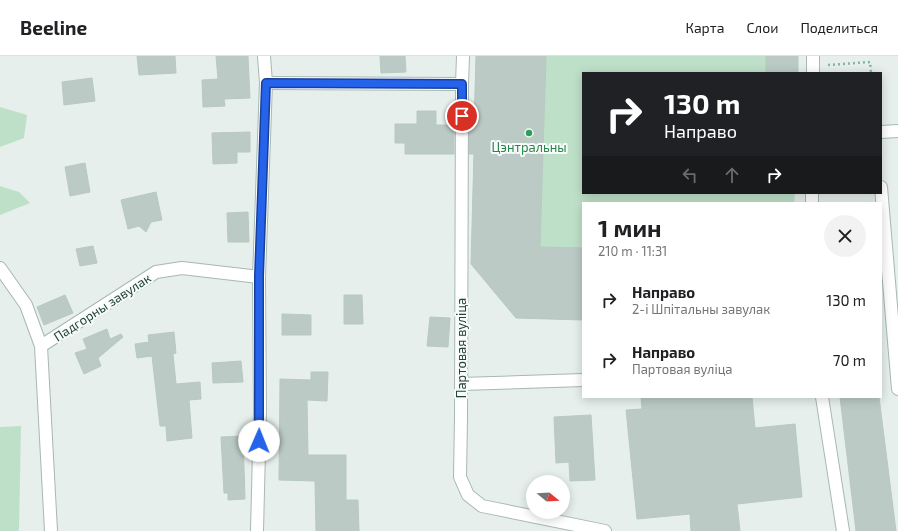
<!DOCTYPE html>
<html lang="ru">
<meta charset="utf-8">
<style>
body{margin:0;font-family:"Exo 2",sans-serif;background:#f2f2f2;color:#202124;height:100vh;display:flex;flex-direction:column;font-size:15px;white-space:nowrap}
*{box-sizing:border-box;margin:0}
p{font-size:13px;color:#757577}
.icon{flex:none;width:22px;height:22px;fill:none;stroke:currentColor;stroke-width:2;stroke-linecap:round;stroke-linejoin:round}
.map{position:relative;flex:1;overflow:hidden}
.sheet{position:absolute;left:582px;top:146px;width:300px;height:196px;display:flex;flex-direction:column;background:#fff;border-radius:0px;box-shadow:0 2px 10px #0003}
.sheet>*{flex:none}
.guide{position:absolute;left:582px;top:16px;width:300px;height:122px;border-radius:0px;box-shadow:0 2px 10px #0003;background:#202124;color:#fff;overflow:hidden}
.needle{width:26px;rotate:108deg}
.buttons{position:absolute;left:526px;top:419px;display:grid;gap:8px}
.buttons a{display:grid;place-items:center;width:44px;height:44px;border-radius:50%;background:#fff;box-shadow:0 2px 10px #0003;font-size:20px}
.pin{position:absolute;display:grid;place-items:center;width:34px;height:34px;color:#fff;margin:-17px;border:2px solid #fff;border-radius:50%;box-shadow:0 1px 4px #0007}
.me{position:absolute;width:44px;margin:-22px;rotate:1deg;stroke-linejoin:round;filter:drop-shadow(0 0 3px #0008)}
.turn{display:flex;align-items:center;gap:14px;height:84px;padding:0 16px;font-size:18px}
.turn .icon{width:52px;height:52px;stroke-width:2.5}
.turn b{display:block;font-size:28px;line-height:34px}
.lanes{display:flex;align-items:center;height:38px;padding:0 16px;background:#0003;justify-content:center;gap:20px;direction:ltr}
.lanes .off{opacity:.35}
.round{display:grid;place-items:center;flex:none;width:42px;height:42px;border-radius:21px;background:#f2f2f2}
.summary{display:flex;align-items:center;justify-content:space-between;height:68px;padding:0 16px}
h1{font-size:24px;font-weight:700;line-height:30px}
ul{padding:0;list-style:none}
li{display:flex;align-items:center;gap:12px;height:60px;padding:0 16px}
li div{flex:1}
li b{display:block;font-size:15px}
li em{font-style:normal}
header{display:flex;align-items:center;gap:24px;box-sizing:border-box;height:56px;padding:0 20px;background:#fff;border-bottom:1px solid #e0e0e0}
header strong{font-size:19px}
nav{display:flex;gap:22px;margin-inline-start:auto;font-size:14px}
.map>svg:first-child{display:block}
</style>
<header>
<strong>Beeline</strong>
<nav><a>Карта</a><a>Слои</a><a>Поделиться</a></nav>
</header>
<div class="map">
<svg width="898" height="475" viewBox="0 0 898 475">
<rect width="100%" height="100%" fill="#e6efeb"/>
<g fill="#bfe0c8">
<polygon points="476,0 798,0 798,17 583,17 583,137 795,137 794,147 583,147 583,264 516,262 471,208"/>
<polygon points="0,51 27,59 24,82 0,91"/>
<polygon points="0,130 19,136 30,147 0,159"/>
<polygon points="21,370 19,473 18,475 0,475 0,371"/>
</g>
<g fill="#bbcac4" stroke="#b8c9c2">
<polygon points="137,0 175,0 176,17 139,19"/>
<polygon points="216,0 248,0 250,42 224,43 225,50 203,51 202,24 218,23"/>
<polygon points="380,0 405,0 406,16 381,17"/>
<polygon points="476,0 546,0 540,191 583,192 583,264 516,262 471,208 474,98 469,98 469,69 474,69"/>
<rect x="766" y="0" width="32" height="17"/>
<polygon points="92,22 95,45 64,49 62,26"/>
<polygon points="417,55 436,55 436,69 454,69 454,98 405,98 405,87 395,87 395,68 417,68"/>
<polygon points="250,76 250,96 237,96 237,107 213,108 212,77"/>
<polygon points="85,107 90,136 70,140 65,111"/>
<polygon points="156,136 162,164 151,166 146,176 139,170 128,173 121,144"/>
<polygon points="248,156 249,186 228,186 227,157"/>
<polygon points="93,190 97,207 80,210 76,193"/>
<polygon points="65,239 73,257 44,269 37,251"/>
<polygon points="344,239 362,239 363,268 344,268"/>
<polygon points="282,258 311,259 311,279 282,279"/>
<polygon points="430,261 450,262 448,291 427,290"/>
<polygon points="107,273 110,283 121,278 123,281 98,302 101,310 84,318 75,297 87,293 83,283"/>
<polygon points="174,276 176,297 173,298 176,328 200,326 201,343 189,344 192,382 167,385 166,370 160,370 152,300 137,302 135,288 149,286 148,279"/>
<polygon points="241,305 243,326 213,327 212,307"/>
<polygon points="311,316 328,316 327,345 307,344 308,399 346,399 346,444 358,444 359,475 316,475 315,425 279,424 280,323 311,324"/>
<polygon points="641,341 752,341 755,372 795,368 802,441 737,448 740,475 691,475 690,458 637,463 626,354 642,353"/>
<polygon points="840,341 879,341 896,475 856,475"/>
<polygon points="591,359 595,424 570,425 569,406 556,407 554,361"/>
<polygon points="243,380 245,443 228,444 228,437 224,437 221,381"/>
</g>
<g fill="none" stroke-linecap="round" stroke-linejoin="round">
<defs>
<g id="minor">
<polyline points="463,0 462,28 461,362 460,421 468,439 482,450 605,475"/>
<polyline points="813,0 813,17"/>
<polyline points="266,27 462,28"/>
<polyline points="881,76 898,75"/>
<polyline points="881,131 898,333"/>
<polyline points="812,147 812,137"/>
<polyline points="0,212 26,249 41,290 51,475"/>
<polyline points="41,290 156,216 182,212 259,221"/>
<polyline points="461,328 583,324"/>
<polyline points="822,341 843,475"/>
<polyline points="257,475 260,355 259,221 266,27 264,0"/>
</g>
</defs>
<use href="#minor" stroke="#a8b8b2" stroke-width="14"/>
<polyline stroke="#86b3a5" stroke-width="2.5" stroke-dasharray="2 3" stroke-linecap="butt" points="828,9 870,6 871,17"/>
<use href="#minor" stroke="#fff" stroke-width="12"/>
</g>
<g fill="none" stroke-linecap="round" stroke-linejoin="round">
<defs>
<polyline id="route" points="259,385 259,220 266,27 462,28 462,60"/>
</defs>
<use href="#route" stroke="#184099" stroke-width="10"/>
<use href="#route" stroke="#2563eb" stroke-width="7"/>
</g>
<circle fill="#2e9e5b" stroke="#f7fbf9" stroke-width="1.5" cx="529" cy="77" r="4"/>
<g text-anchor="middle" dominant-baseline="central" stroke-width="4" stroke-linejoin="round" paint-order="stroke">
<g font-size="13" fill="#27864d" stroke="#f7fbf9">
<text x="529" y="91">Цэнтральны</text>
</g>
<g font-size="13" fill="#24423a" stroke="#f7fbf9">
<text transform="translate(102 251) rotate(-33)">Падгорны завулак</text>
<text transform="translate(461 292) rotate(-90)">Партовая вуліца</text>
</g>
</g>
</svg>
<div class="buttons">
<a><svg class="needle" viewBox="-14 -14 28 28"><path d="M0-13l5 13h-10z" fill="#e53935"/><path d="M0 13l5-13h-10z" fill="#757577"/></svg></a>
</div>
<div class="pin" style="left:462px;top:60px;background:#d93025"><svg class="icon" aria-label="arrive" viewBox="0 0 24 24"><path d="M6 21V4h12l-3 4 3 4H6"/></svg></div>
<svg class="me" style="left:259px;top:385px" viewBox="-20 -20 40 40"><circle r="19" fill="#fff"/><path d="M0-13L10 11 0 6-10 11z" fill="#2563eb"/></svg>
<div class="guide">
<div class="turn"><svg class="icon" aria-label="right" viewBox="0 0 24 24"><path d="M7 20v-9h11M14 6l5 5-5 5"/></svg><div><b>130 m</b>Направо</div></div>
<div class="lanes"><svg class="icon off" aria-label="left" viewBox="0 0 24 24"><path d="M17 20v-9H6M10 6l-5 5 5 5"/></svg><svg class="icon off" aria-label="ahead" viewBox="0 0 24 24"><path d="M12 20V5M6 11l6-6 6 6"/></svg><svg class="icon" aria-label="right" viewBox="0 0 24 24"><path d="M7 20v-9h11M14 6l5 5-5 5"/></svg></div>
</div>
<section class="sheet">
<div class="summary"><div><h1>1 мин</h1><p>210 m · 11:31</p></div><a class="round"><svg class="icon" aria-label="close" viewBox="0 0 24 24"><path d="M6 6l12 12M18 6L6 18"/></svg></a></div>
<ul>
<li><svg class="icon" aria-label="right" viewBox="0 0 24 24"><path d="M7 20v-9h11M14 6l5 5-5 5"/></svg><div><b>Направо</b><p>2-і Шпітальны завулак</p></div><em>130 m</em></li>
<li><svg class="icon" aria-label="right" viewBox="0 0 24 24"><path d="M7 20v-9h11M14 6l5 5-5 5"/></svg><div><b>Направо</b><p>Партовая вуліца</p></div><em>70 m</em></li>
</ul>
</section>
</div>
